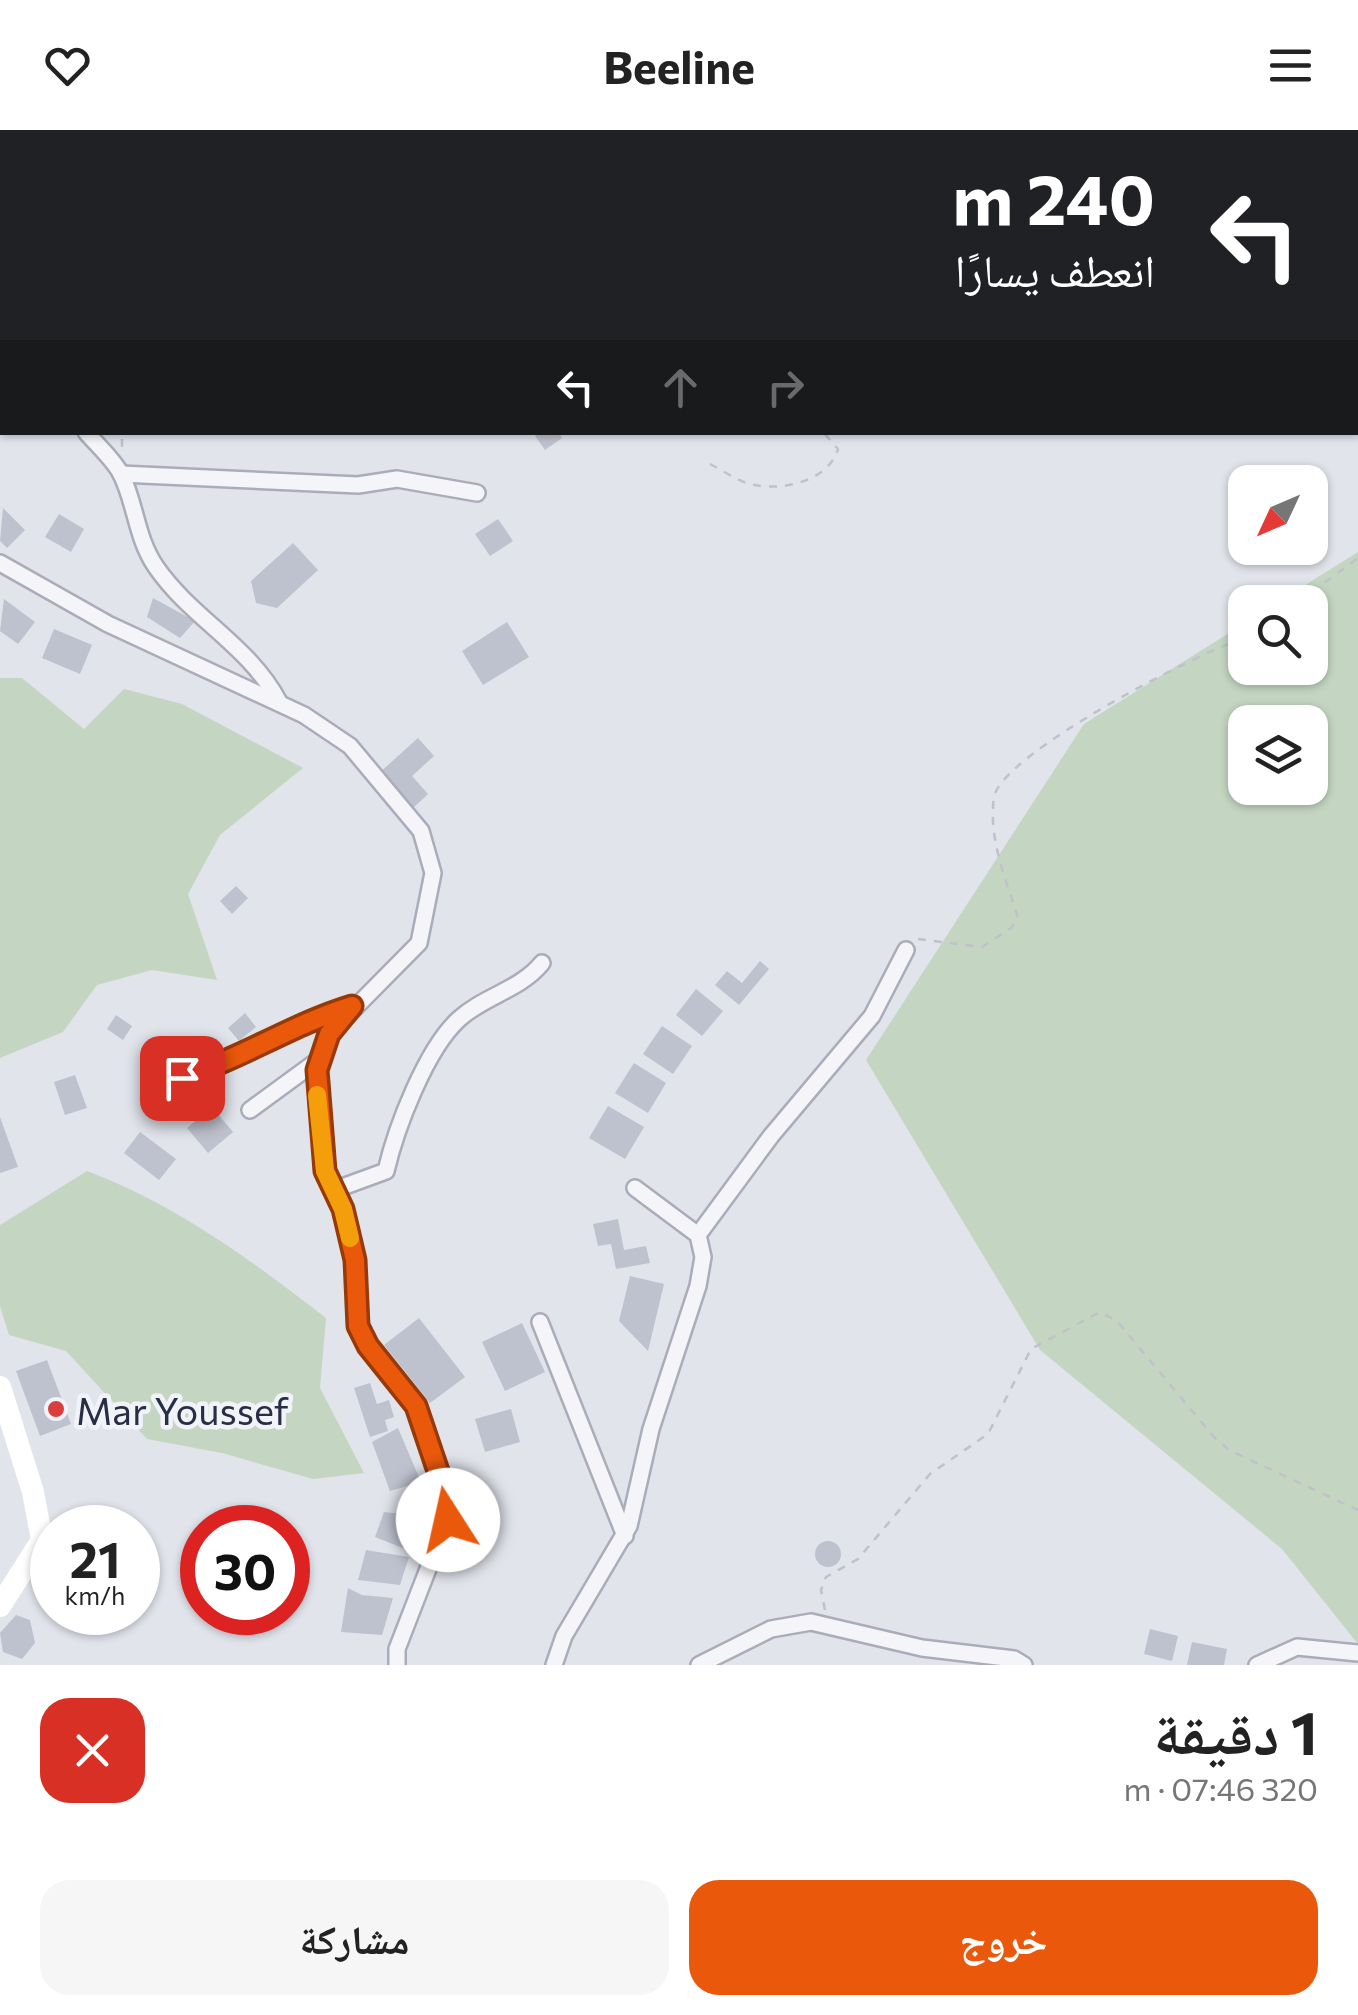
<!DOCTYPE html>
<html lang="ar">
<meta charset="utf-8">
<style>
body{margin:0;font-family:Commissioner,"Noto Naskh Arabic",sans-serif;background:#f6f6f6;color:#222;direction:rtl;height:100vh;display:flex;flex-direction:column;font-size:38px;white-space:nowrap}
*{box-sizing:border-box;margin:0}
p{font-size:32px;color:#767676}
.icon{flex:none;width:55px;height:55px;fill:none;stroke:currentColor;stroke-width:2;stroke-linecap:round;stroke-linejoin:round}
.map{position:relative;height:1535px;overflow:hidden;direction:ltr}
.sheet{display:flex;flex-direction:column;background:#fff;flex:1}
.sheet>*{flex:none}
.guide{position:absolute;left:0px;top:0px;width:1360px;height:305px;box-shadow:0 2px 8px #0004;direction:rtl;background:#202124;color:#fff;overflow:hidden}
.needle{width:65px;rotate:226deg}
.buttons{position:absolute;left:1228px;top:335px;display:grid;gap:20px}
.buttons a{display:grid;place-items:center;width:100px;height:100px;border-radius:20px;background:#fff;box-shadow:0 2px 8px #0004;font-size:50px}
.speed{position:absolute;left:30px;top:1375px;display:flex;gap:20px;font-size:50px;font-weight:700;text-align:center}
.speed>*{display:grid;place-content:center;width:130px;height:130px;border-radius:50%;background:#fff;box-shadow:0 2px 8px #0004;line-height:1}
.speed small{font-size:25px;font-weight:400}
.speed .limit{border:15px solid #d22;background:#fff;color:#111}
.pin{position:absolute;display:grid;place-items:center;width:85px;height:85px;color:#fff;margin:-42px;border-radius:20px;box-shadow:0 5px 15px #0006}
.me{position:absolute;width:110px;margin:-55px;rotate:350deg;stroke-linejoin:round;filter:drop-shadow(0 0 8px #0008)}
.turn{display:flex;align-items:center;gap:35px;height:210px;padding:0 40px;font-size:45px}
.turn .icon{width:130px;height:130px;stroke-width:2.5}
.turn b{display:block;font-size:70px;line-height:85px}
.lanes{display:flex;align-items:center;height:95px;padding:0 40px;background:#0003;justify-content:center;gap:50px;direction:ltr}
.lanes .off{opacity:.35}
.round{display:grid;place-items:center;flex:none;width:105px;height:105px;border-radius:30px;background:#f6f6f6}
.summary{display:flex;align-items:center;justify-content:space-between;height:170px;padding:0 40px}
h1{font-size:60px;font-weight:700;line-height:75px}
.action{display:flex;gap:20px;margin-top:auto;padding:20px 40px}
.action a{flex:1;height:115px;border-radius:30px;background:#ea580c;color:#fff;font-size:40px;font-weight:700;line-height:115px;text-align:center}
.action a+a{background:#f6f6f6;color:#222}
header{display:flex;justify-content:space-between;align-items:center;height:130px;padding:0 40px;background:#fff;font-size:45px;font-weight:700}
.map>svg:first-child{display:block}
</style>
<header><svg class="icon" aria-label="menu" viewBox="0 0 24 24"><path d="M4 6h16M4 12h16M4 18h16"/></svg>Beeline<svg class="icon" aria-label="heart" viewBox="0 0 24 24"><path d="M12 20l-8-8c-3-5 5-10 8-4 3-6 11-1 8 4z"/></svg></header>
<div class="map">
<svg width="1358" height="1535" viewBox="0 0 1358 1535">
<rect width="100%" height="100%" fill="#e1e4eb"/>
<g fill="#c4d6c2" fill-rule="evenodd">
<polygon points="428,0 614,0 435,2"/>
<path d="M1358 422V1514L1282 1419 1040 1220 866 930 1084 594 1245 493V538H1310V472H1278ZM1245 592H1310V658H1245Z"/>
<polygon points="0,548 22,548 84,599 124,559 182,574 303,638 220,705 188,764 217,850 152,840 97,855 63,902 0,928"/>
<path d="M87 1041C177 1075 251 1130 326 1188L320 1258 364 1343 313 1349 222 1323 147 1309 66 1221 9 1205 0 1176V1095Z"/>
</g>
<g fill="#bec2ce">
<polygon points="540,302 558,302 562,308 545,320 535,306"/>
<polygon points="3,378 25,400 7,418 0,411"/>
<polygon points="59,384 84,399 71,422 45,407"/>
<polygon points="498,389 513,411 490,426 475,404"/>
<polygon points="293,413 318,440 277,478 256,473 251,451"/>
<polygon points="153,468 195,491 180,508 147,487"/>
<polygon points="4,469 35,492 18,514 0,501"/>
<polygon points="507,492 529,527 483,555 462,521"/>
<polygon points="54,499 92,515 80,544 42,528"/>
<polygon points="418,608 434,626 412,646 428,664 411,680 378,644"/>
<polygon points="236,756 248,768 232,784 220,771"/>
<polygon points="760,831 769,839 739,875 715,855 727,841 742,853"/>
<polygon points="696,859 723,881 702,906 676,885"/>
<polygon points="245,883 256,897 239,911 228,898"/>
<polygon points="116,885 132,896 123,910 107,899"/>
<polygon points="662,896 692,916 673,944 643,924"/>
<polygon points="634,933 666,953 648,983 615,963"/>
<polygon points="75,945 87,978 65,985 54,952"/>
<polygon points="608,976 644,997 625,1029 589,1008"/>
<polygon points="212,977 233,1002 208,1023 187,998"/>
<polygon points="0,987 18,1037 0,1043"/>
<polygon points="140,1002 176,1029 159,1050 124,1023"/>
<polygon points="618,1089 624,1120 646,1116 650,1133 616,1139 611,1114 598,1116 593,1094"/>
<polygon points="630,1146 664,1154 648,1221 619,1191"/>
<polygon points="419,1188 465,1247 430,1273 384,1215"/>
<polygon points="522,1193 545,1242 505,1261 482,1212"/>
<polygon points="47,1230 71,1294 40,1306 16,1241"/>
<polygon points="370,1253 377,1274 389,1270 394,1287 385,1290 388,1301 370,1307 354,1258"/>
<polygon points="511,1279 520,1312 485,1322 475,1289"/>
<polygon points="398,1298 421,1352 390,1361 372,1312"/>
<polygon points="384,1382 429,1387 415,1423 375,1407"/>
<circle cx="828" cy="1424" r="13"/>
<polygon points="366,1420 409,1427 400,1455 358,1450"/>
<polygon points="348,1458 362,1465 393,1468 382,1505 341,1502"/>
<polygon points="16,1485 30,1490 35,1513 22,1529 3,1522 0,1503"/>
<polygon points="1150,1499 1178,1506 1172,1531 1144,1524"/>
<polygon points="1192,1512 1227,1519 1224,1535 1187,1535"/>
</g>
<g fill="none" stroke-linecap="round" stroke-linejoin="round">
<defs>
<g id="street">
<path d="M86 302C97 315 113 329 121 344 136 374 136 408 156 437 192 489 249 515 279 572"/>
<polyline points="121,344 358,355 397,349 477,363"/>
<polyline points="0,433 108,494 304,585 350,616 421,701 433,743 419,813 329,904 317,940 325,1041 343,1079 355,1130 359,1197 368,1216 415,1277 443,1353 447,1390 397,1519 397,1535"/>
<polyline points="157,962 312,888 352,875"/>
<polyline points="250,980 321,928"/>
<path d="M334 1060 386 1041C396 998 426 919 459 889 484 866 520 860 542 833"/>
<polyline points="698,1105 771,1006 872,886 906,820"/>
<polyline points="540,1192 625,1406"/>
<polyline points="554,1535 564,1506 629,1396 651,1299 698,1156 703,1127 698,1105 635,1058"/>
<polyline points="699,1535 771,1499 811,1492 922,1518 1014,1529 1024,1535"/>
<polyline points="1257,1535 1297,1517 1358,1523"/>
</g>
</defs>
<use href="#street" stroke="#aaadb9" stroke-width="20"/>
<g stroke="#c0c1ca" stroke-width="2.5" stroke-dasharray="8 8" stroke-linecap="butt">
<polyline points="195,2 196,0"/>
<polyline points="122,317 122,302"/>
<path d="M710 334C724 341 740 353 755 355 785 361 829 350 838 319L823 302"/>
<polyline points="1299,472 1358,428"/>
<path d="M918 809 982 817 1011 798 1018 788C1006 749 988 709 994 667 1002 624 1200 521 1245 508"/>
<polyline points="825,1480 821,1460 826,1447 858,1429 930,1344 988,1304 1031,1219 1100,1182 1117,1191 1213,1306 1229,1320 1358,1380"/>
</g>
<use href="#street" stroke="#f5f5f9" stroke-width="15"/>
<polyline stroke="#fff" stroke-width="22" points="0,1257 33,1362 42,1410 0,1476"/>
</g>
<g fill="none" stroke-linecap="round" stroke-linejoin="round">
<defs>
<path id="route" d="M182 948C242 928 293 894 352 876L329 904 317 940 325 1041 343 1079 355 1130 358 1196 368 1216 416 1276 442 1353 448 1390"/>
</defs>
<use href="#route" stroke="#983908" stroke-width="25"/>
<use href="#route" stroke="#ea580c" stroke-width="18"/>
<polyline stroke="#f59e0b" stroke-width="18" points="317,965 325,1041 343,1079 350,1108"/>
</g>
<circle fill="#d9403d" stroke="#f1f3f8" stroke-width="4" cx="56" cy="1279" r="10"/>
<g text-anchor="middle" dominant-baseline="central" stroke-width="9" stroke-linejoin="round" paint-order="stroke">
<g font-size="38" fill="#282e44" stroke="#f1f3f8" text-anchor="start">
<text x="76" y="1279">Mar Youssef</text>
</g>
</g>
</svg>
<div class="buttons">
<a><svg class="needle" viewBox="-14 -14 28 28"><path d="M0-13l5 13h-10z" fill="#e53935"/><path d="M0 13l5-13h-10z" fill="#767676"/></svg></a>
<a><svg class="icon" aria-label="search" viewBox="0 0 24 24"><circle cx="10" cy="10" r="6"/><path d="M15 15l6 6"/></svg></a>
<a><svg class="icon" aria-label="layers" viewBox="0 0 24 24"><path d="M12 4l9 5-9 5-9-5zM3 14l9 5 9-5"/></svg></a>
</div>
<div class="speed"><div>21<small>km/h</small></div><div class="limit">30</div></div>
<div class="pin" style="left:182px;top:948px;background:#d93025"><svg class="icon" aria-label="arrive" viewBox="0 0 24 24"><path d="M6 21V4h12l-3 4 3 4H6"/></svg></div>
<svg class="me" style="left:448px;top:1390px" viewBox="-20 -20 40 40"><circle r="19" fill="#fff"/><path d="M0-13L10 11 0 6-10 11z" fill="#ea580c"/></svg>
<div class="guide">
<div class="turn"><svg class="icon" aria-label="left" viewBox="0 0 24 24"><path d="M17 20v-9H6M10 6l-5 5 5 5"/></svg><div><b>240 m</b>انعطف يسارًا</div></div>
<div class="lanes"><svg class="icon" aria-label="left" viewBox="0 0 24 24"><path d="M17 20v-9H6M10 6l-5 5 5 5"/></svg><svg class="icon off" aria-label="ahead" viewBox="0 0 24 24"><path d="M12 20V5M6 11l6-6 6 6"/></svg><svg class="icon off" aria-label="right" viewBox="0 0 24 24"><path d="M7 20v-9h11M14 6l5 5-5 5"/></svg></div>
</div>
</div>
<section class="sheet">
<div class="summary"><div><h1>1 دقيقة</h1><p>320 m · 07:46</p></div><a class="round" style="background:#d93025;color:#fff"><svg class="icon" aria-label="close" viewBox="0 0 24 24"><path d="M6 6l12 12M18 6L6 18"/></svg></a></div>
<div class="action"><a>خروج</a><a>مشاركة</a></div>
</section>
